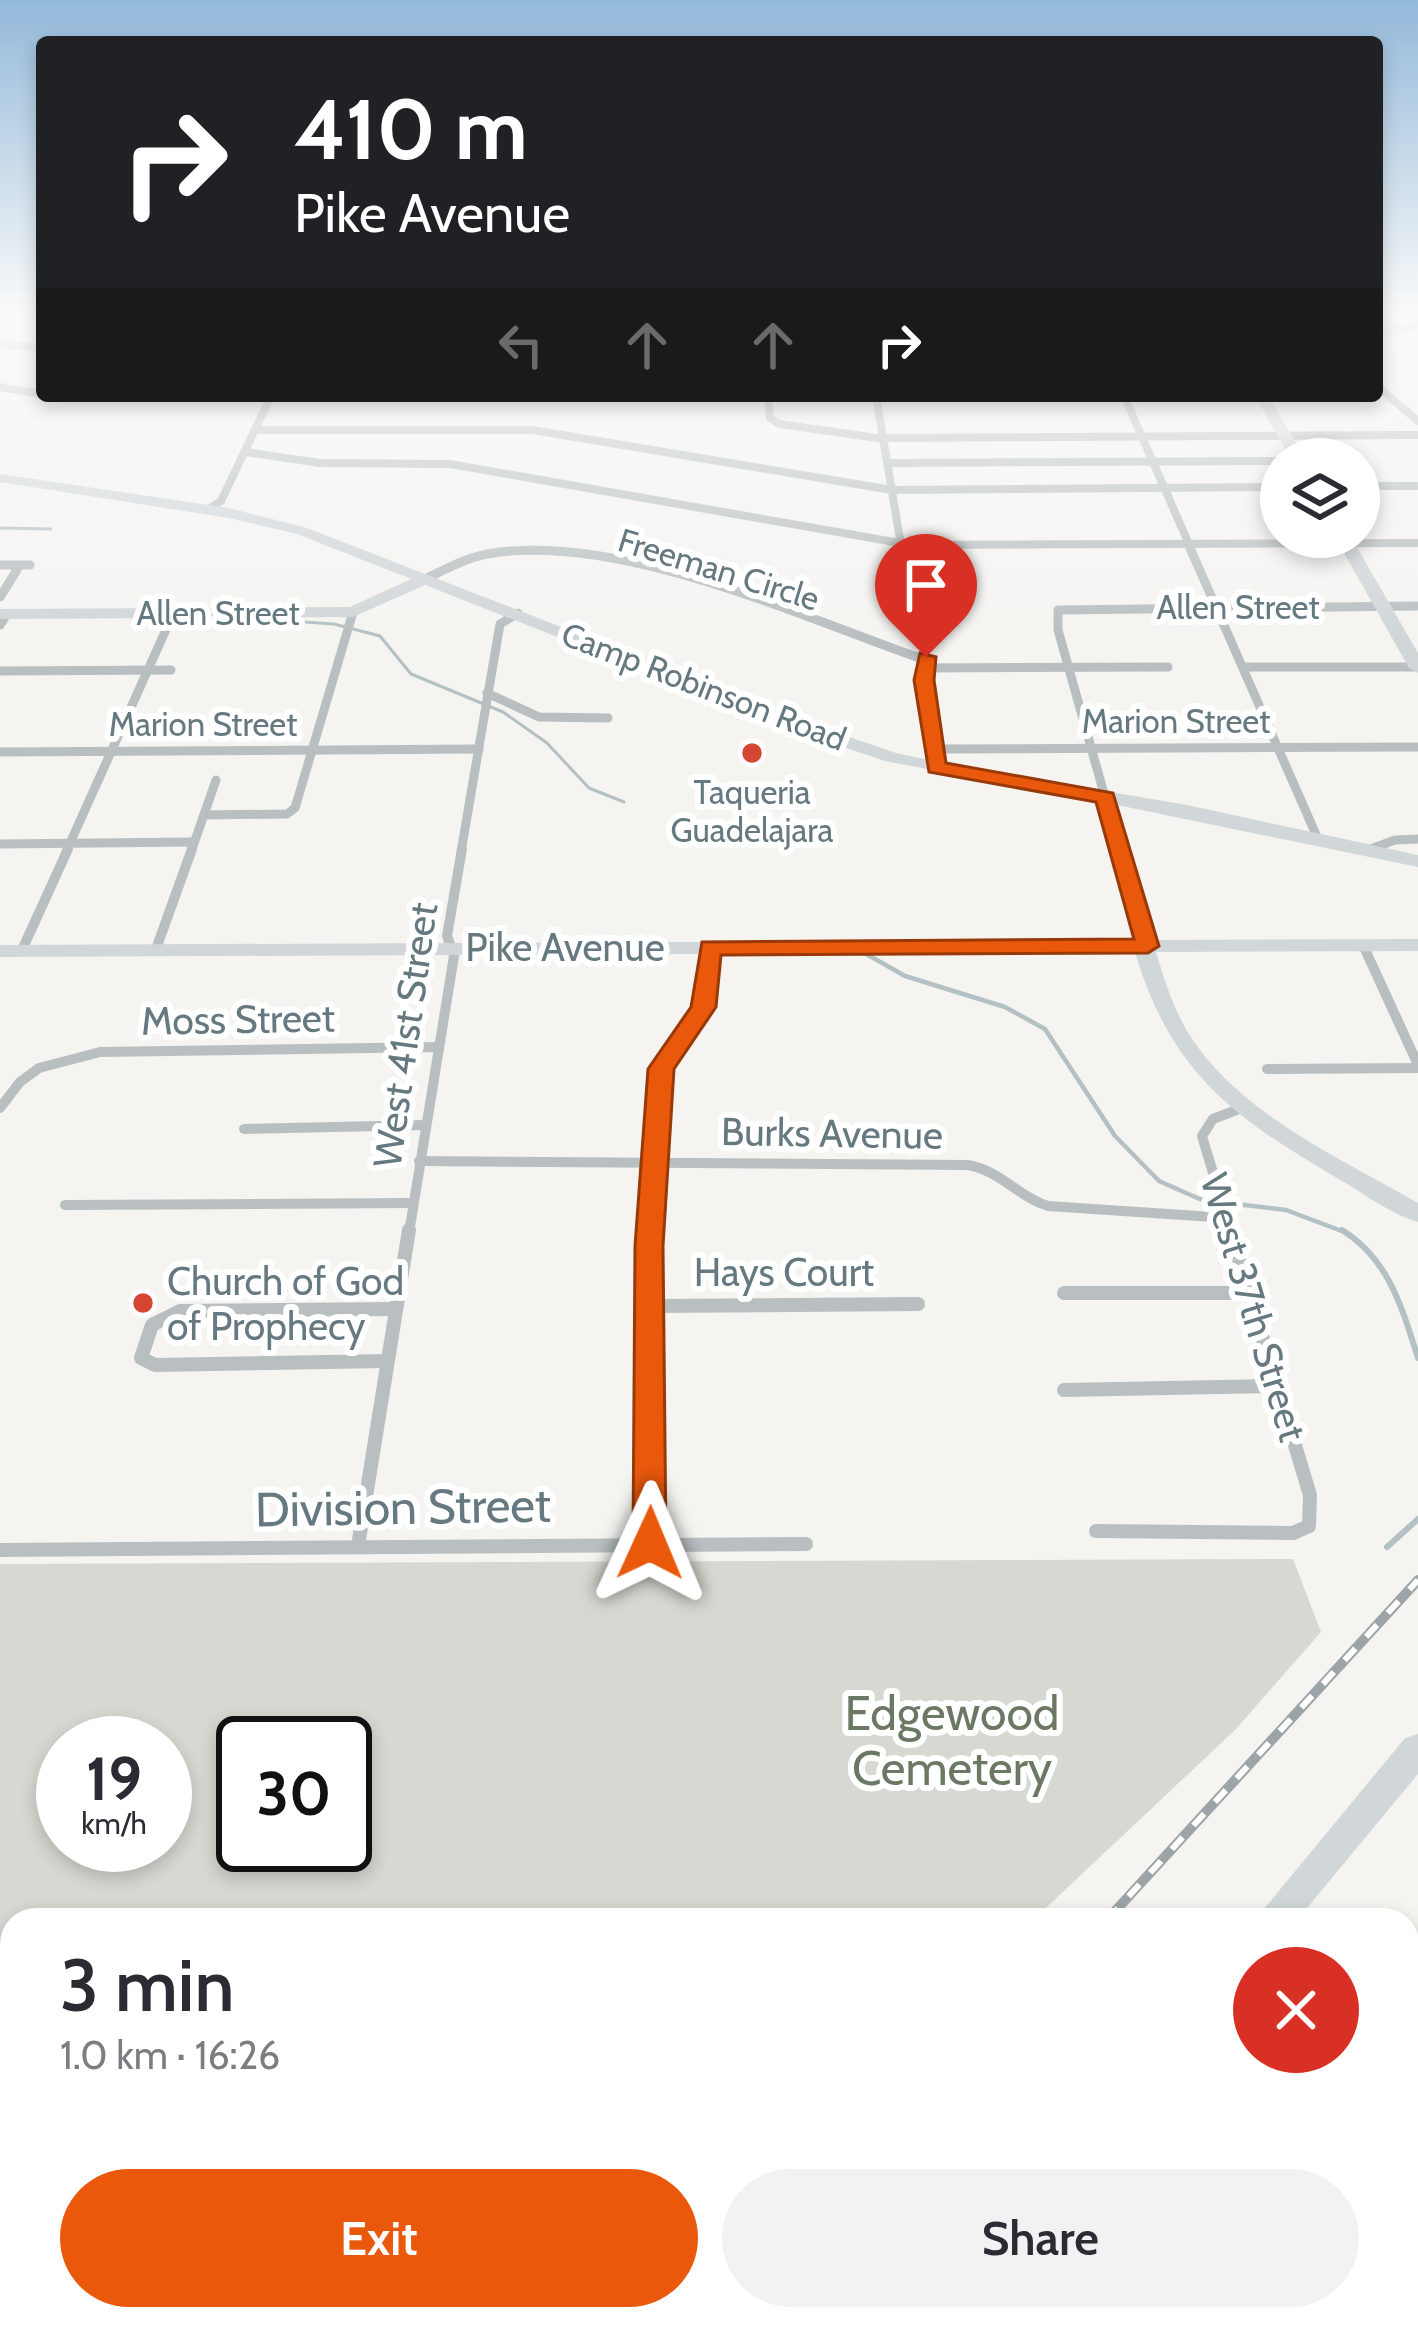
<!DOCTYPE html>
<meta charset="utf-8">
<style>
body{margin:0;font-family:Cabin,sans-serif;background:#f2f2f3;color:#2b2b33;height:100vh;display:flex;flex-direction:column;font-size:45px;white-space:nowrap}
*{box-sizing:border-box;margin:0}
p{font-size:39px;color:#7c7c81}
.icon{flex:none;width:66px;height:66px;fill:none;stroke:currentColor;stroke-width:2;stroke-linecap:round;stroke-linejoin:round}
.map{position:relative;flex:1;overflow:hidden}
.sheet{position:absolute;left:0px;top:1908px;width:1419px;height:423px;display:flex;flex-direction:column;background:#fff;border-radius:36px 36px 0 0;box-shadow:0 6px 18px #0003}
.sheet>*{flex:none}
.guide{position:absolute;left:36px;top:36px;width:1347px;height:366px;border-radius:12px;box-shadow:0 6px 18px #0003;background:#202124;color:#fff;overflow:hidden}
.tools{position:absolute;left:1260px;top:438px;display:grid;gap:24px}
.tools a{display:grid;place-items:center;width:120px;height:120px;border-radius:50%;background:#fff;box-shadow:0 6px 18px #0003;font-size:60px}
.speed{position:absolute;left:36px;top:1716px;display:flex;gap:24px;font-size:60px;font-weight:700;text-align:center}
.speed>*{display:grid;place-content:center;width:156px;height:156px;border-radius:50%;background:#fff;box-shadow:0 6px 18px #0003;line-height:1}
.speed small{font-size:30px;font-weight:400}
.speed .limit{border:6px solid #111;border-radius:18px;background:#fff;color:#111}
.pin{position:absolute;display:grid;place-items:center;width:102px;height:102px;color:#fff;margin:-123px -51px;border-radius:50% 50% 50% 0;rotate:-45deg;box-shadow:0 0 12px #0007}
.pin .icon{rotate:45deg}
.me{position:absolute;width:132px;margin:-66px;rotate:1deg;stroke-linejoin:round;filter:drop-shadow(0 0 9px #0008)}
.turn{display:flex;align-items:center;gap:42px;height:252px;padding:0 60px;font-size:54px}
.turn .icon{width:156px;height:156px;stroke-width:2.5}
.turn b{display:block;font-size:84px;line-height:102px}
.lanes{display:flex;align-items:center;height:114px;padding:0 60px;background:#0003;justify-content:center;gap:60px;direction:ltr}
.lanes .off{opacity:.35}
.round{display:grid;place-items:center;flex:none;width:126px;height:126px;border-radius:63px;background:#f2f2f3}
.head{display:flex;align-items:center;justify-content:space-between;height:204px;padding:0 60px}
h1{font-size:72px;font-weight:600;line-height:90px}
.cta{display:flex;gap:24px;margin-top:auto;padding:24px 60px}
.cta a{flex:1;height:138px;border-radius:72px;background:#ea580c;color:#fff;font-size:48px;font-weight:600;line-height:138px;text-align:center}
.cta a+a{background:#f2f2f3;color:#2b2b33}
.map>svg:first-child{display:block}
</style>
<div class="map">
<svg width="1418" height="2329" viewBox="0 0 1418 2329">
<rect width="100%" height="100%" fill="#f5f4f1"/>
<path fill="#d5d9d1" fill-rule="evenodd" d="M1293 1559 1321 1632 1235 1730 1033 1920H12V2319H577L565 2329H0V1564ZM63 1743H165V1845H63ZM243 1743H345V1845H243Z"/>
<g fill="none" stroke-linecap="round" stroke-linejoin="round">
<g stroke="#b4c1c4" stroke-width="3">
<polyline points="0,528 51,529"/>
<polyline points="227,617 334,624 380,636 411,674 503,712 547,743 589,788 624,802"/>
</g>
<polyline stroke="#b4c1c4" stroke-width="4.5" points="861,951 905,976 1005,1007 1045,1029 1115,1136 1159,1181 1202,1200 1286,1210 1347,1233"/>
<g stroke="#b4c1c4" stroke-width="6">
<path d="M1342 1230C1389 1259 1402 1308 1418 1358"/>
<polyline points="1387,1547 1418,1519"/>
</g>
<g stroke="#b9bfc1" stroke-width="8">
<polyline points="1377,334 1418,325"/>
<polyline points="0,344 42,348"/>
<polyline points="1377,386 1418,421"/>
<polyline points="0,387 42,394"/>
<polyline points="55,396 322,396"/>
<polyline points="768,396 770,418 779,424 884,439"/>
<polyline points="876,396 902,551"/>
<polyline points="1124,396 1192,551"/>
<polyline points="256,430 533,430 892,490 1281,487"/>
<polyline points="884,438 1418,435"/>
<polyline points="246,452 320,463 450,464 900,543"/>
<polyline points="888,463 1281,461"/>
<polyline points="1359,486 1418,486"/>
<polyline points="209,509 221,501 271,396"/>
<polyline points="901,545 1418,543"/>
<polyline points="533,551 538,551"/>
</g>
<g stroke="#b9bfc1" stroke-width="9">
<polyline points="901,548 926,640 924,680 936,767"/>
<polyline points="1190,548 1318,839"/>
<polyline points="0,565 30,565"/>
<path d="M427 578C446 569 466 558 487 554 617 531 802 617 925 660"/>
<polyline points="0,597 17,570 14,566"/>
<polyline points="0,625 7,614"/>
<polyline points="1244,667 1418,667"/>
<polyline points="923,668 1168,667"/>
<polyline points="0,671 171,670"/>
<polyline points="487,693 539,717 608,718"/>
<polyline points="934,749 1418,747"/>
<polyline points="0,752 479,749"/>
<polyline points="1105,797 1058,630 1058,610 1418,606"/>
<polyline points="204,815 287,814 295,808 353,612"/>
<polyline points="0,844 191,842"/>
<polyline points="1368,850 1395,840 1418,839"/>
<polyline points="66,852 173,614"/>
<polyline points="191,852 216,780"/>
<polyline points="461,852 500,624 518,613"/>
</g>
<g stroke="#b9bfc1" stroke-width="10">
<polyline points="1363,945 1418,1065"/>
<polyline points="156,949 192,849"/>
<polyline points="22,950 68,849"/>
<polyline points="1267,1069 1418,1068"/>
<polyline points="0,1108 20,1082 39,1068 100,1052 439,1047"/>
<polyline points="244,1129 425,1125"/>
<path d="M419 1161 968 1165C1001 1171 1017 1196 1048 1206L1228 1218"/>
<polyline points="65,1205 412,1203"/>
<polyline points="409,1233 454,956 447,936 462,849"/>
<polyline points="650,1233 661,1069 704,1007 710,947"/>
<polyline points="1231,1233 1202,1136 1213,1119 1244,1107"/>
</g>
<g stroke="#b9bfc1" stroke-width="14">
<polyline points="1064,1293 1250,1293"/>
<polyline points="650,1306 918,1304"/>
<polyline points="386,1361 155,1365 141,1358 152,1325 180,1311 394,1309"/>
<polyline points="1064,1390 1278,1386"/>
<polyline points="1096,1531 1293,1533 1309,1526 1310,1495 1230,1230"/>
<polyline points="650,1543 650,1230"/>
<polyline points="358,1546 409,1230"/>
<polyline points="0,1550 806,1544"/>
</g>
<g stroke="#b9bfc1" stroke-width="18">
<polyline points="1407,2070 1418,2070"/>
<polyline points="1226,2319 1228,2329"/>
</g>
<g fill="#d1d6d9" fill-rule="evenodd">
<polygon points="1394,312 1418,313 1418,321 1396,315"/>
<polygon points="1255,396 1269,396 1305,459 1291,459"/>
<path d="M0 474 229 508 307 528 811 724 896 753 957 766 1187 805 1418 855V867L1117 805 1152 940 1418 939V951L1156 952C1164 979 1173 1007 1187 1031 1238 1114 1337 1156 1418 1203V1222C1390 1214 1362 1192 1337 1178 1233 1117 1171 1073 1135 952L0 957V945L1132 940 1097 801 885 761 799 732 425 585 353 617 0 619V609L350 607 411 579 297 534 229 518 0 482Z"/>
<polygon points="1335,537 1351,537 1418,653 1418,673 1409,668"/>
</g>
<g fill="#d1d6d9" fill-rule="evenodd">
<polygon points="1418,1734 1418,1774 1297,1920 1255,1920 1405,1738"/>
<polygon points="881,2319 931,2319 927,2329 876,2329"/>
</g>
<defs>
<g id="rail">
<polyline points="1107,1920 1418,1580"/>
<polyline points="677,2329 688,2319"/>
</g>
</defs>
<use href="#rail" stroke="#9ca4a7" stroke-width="10"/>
<use href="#rail" stroke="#fff" stroke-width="6" stroke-dasharray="16" stroke-linecap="butt"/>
</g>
<linearGradient id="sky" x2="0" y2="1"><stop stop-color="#93b9da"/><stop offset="0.49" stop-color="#fafaf9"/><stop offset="1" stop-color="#fafaf9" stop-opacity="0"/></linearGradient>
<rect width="1418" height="638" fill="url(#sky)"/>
<polygon fill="#ea580c" stroke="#983908" stroke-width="3" points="920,653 936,657 934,680 946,763 1113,793 1159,946 1148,953 721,955 716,1007 674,1069 663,1246 666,1543 662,1552 638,1552 633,1543 635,1246 648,1069 691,1007 702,942 1134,939 1096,802 929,772 914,680"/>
<g fill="#d44532" stroke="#fff" stroke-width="4.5">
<circle cx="752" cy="753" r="12"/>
<circle cx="143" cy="1303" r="12"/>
</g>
<g text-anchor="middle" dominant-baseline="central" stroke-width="12" stroke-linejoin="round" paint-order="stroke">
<g font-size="33" fill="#667880" stroke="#fff">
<text transform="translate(719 569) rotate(17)">Freeman Circle</text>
<text x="1238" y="607">Allen Street</text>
<text x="218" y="613">Allen Street</text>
<text transform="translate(704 686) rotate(21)">Camp Robinson Road</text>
<text x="1176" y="721">Marion Street</text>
<text x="203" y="724">Marion Street</text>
</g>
<g font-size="33" fill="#667880" stroke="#fff">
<text x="752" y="792">Taqueria<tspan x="752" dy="38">Guadelajara</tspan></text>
</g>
<g font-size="39" fill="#667880" stroke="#fff">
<text x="565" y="947">Pike Avenue</text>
<text transform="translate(238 1019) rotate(-1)">Moss Street</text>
<text transform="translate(405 1035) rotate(-82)">West 41st Street</text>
<text transform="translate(832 1133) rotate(1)">Burks Avenue</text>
<text x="784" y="1272">Hays Court</text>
<text transform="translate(1254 1307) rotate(73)">West 37th Street</text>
</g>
<g font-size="39" fill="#667880" stroke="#fff" text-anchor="start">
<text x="167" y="1281">Church of God<tspan x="167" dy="45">of Prophecy</tspan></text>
</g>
<g font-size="48" fill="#667880" stroke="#fff">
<text transform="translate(403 1507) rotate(-1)">Division Street</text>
</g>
<g font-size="48" fill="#6b7864" stroke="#fff">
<text x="952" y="1713">Edgewood<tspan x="952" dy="55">Cemetery</tspan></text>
</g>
</g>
</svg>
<div class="tools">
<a><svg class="icon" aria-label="layers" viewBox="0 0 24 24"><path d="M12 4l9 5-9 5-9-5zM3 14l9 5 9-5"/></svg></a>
</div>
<div class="speed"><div>19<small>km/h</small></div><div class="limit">30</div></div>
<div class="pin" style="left:926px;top:657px;background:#d93025"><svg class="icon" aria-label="arrive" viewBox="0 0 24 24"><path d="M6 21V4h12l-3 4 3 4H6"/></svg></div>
<svg class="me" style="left:650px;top:1543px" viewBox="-20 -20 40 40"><path d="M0-17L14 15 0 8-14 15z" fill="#ea580c" stroke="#fff" stroke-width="4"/></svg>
<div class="guide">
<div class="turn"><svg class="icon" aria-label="right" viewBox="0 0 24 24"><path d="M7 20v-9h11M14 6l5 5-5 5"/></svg><div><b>410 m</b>Pike Avenue</div></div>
<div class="lanes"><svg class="icon off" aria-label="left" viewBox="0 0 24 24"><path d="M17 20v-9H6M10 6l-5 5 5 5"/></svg><svg class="icon off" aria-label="ahead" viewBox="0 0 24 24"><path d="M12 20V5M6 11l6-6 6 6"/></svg><svg class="icon off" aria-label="ahead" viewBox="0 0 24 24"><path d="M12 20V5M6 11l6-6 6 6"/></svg><svg class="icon" aria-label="right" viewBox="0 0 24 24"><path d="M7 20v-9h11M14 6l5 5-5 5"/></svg></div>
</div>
<section class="sheet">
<div class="head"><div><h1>3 min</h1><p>1.0 km · 16:26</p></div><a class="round" style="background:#d93025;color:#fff"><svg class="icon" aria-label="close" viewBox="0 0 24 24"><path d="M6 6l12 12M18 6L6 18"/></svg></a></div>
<div class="cta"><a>Exit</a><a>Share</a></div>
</section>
</div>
